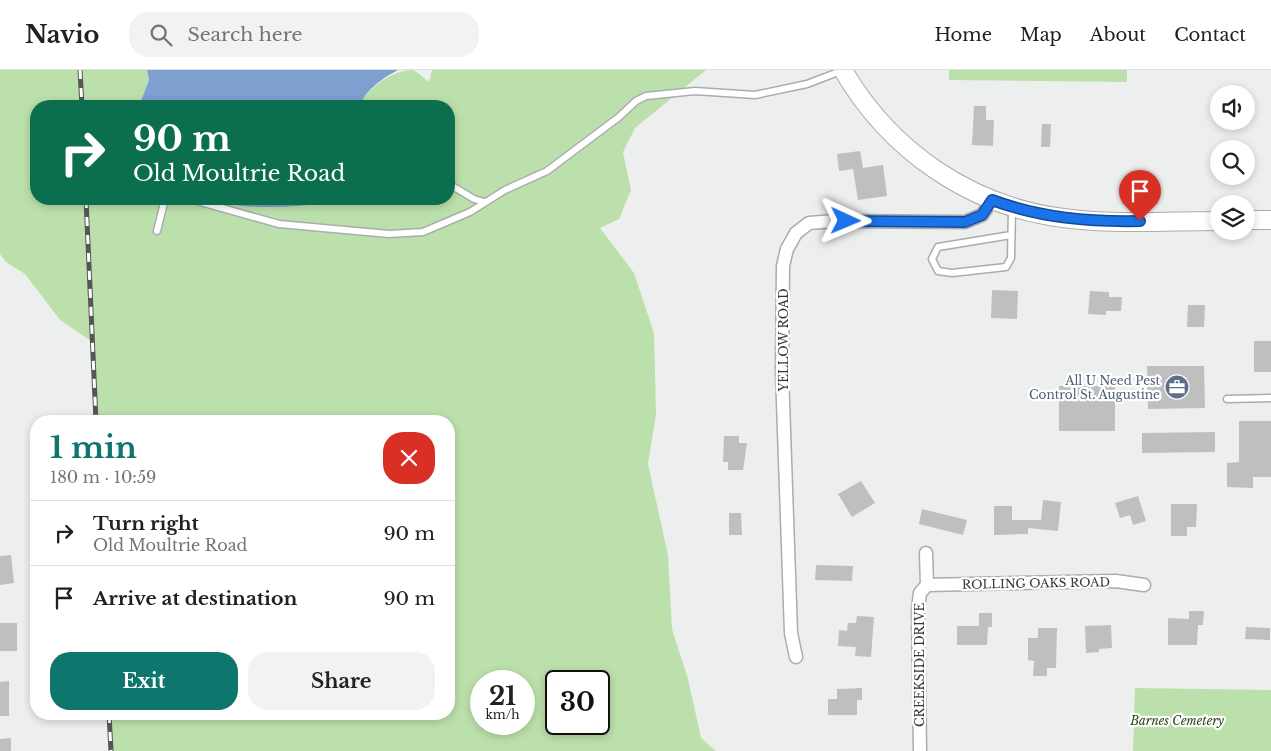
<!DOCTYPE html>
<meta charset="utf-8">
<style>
body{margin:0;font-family:"Libre Baskerville",serif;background:#f2f2f2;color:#202124;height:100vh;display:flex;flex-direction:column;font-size:19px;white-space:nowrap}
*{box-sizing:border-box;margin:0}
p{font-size:16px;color:#757577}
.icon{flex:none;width:28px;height:28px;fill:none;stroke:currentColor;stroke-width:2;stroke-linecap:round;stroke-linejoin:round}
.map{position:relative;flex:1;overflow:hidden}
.side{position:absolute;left:30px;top:345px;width:425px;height:305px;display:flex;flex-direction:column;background:#fff;border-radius:20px;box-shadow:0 2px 8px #0003}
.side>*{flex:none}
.banner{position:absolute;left:30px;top:30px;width:425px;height:105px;border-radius:20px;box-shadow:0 2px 8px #0003;background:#0b6e4f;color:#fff;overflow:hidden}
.controls{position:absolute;left:1210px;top:15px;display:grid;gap:10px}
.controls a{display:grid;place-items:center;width:45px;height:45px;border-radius:50%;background:#fff;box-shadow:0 2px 8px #0003;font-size:25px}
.speed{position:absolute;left:470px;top:600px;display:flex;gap:10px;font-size:25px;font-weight:700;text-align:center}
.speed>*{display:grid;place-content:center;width:65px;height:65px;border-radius:50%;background:#fff;box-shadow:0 2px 8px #0003;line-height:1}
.speed small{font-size:12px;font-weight:400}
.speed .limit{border:2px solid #111;border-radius:8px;background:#fff;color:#111}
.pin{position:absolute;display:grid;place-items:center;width:42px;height:42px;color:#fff;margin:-51px -21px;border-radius:50% 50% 50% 0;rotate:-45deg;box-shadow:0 0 5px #0007}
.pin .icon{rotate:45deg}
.me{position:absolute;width:55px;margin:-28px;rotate:91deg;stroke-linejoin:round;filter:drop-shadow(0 0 4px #0008)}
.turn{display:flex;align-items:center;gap:18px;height:105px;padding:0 20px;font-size:22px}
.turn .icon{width:65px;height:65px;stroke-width:2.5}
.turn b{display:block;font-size:35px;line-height:42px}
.round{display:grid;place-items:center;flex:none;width:52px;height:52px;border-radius:20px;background:#f2f2f2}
.overview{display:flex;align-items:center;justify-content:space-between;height:85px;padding:0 20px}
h1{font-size:30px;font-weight:800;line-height:38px;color:#0f766e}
.primary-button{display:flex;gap:10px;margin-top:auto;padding:10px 20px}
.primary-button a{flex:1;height:58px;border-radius:20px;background:#0f766e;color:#fff;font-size:20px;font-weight:800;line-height:58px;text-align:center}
.primary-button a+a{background:#f2f2f2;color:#202124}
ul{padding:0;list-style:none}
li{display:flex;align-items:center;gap:15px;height:65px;padding:0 20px;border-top:1px solid #e0e0e0}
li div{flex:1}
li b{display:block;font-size:19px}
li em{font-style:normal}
header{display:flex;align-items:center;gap:30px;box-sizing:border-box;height:70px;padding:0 25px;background:#fff;border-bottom:1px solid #e0e0e0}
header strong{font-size:24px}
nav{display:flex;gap:28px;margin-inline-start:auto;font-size:18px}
.search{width:350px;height:45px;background:#f2f2f2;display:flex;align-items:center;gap:12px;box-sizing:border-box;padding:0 18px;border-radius:20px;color:#757577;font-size:19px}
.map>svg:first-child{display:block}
</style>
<header>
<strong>Navio</strong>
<div class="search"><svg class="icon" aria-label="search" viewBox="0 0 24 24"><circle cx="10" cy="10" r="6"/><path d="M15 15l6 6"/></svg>Search here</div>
<nav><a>Home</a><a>Map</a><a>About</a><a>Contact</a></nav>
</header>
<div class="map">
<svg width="1271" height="681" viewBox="0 0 1271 681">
<rect width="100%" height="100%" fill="#edefef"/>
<g fill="#bce0ab" fill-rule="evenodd">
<path d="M0 0H147L149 10 139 36H36V129H212L221 133 273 136 323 135 345 129H449V36H360C366 19 392 0 413 0 418 2 425 9 429 12L432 0H706L635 58 623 82 631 120 619 149 600 158 634 203 654 263 656 344 648 394 668 485 672 559 688 609 701 668 716 681H112L110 644H449V351H98L94 273 60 250 25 204 6 192 0 184ZM481 611H524V654H481ZM556 611H599V654H556Z"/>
<polygon points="949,0 1127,0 1127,12 949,10"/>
<polygon points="1135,618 1271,620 1271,681 1133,681"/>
</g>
<g fill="#7f9fd1">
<path d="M147 0H398C383 8 366 19 360 36H139L149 10Z"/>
<path d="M212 129H345C314 137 240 142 212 129Z"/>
</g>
<g fill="#c0bfbf">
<polygon points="974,36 986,36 986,50 994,50 993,76 972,75"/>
<polygon points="1042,54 1051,54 1050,77 1041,77"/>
<polygon points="860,81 863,98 883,95 887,126 858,130 853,99 839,101 837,84"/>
<polygon points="992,220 1018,221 1017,249 991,248"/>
<polygon points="1090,221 1109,222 1109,227 1122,227 1121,241 1106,241 1106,245 1088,244"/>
<polygon points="1188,235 1205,235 1204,257 1187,257"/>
<rect x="1254" y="271" width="17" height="31"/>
<polygon points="1147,296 1204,296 1205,338 1148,339"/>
<rect x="1059" y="316" width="56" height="45"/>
<polygon points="1239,351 1271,351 1271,407 1253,407 1253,418 1227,417 1227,393 1239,392"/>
<polygon points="1215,362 1215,382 1142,383 1142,363"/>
<polygon points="724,366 739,366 739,373 747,373 743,400 728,400 728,392 723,392"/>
<polygon points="861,411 875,433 852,447 838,424"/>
<polygon points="1138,426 1146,451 1133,455 1130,445 1120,448 1115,433"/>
<polygon points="1043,430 1061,432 1058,461 1028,458 1028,464 994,465 994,436 1012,436 1012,450 1041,450"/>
<polygon points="1171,434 1197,434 1196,457 1187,457 1187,466 1171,466"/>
<polygon points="922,439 967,450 963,465 919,454"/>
<polygon points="729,443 741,443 742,465 729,465"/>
<polygon points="11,485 14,513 0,515 0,486"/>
<polygon points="816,495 853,496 852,511 815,510"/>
<polygon points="1189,541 1204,541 1203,555 1198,555 1197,575 1168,575 1168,548 1189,549"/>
<polygon points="979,543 992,543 992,557 988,557 987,575 957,575 957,556 979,556"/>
<polygon points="857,546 874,547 871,587 855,586 856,577 838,576 839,560 847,561 848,553 856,553"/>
<rect x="0" y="553" width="17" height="28"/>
<polygon points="1111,555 1112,578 1099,579 1099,582 1086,583 1085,556"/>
<polygon points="1246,557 1270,558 1270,570 1245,569"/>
<polygon points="1038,558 1057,558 1056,598 1047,598 1047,606 1033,606 1034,591 1028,590 1028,568 1038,568"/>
<polygon points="9,611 9,646 0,646 0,612"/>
<polygon points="862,618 862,630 857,630 857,645 828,645 828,629 837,629 837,619"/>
<polygon points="11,668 11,681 0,681 0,669"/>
</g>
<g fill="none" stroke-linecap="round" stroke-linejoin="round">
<defs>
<g id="lane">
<polyline points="449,114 474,129 484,132"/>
<polyline points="190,129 279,154 389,164 423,162 470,142 505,120 547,101 619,47 636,31 646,26 695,21 755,25 807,14 841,1"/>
<polyline points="157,161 165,129"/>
<polyline points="1011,165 938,177 932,189 938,201 952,203 1006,197 1011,188 1012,139"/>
<polyline points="1227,329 1271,328"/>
</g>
<g id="street">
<polyline points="927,515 1116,511 1144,515"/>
<polyline points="796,587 791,563 782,303 783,196 787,179 796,163 809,153 835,151 965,152 982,145 992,130"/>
<polyline points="920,681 918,539 920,523 927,515 926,483"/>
</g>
<g id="secondary">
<path d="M843 0C890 81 970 136 1063 148 1114 155 1167 151 1219 151"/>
<polyline points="1246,150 1271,150"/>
</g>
</defs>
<use href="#lane" stroke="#abacad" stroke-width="9"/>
<use href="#street" stroke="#abacad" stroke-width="15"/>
<use href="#secondary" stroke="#abacad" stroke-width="20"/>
<use href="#lane" stroke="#fff" stroke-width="6"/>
<use href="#street" stroke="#fff" stroke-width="12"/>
<use href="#secondary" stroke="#fff" stroke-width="18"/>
<defs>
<g id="rail">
<polyline points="80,0 82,36"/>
<polyline points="86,129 96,351"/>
<polyline points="109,644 111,681"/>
</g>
</defs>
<use href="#rail" stroke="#555656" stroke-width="5"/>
<use href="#rail" stroke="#fff" stroke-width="3" stroke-dasharray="9" stroke-linecap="butt"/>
</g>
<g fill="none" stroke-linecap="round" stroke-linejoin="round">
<defs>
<path id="route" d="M846 151 965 152 982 145 992 130C1041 148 1089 152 1140 151"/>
</defs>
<use href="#route" stroke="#114b97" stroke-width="12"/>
<use href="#route" stroke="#1a73e8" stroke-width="9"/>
</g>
<defs>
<symbol id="office-disc" viewBox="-11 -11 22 22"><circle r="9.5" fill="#5c6f8a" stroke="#fff"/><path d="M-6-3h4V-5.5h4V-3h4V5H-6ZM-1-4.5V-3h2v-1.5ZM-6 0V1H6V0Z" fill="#fff"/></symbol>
</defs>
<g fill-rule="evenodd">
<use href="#office-disc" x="1163" y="303" width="28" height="28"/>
</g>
<g text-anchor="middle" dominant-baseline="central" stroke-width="4.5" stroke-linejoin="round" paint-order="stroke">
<g font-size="12" fill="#363636" stroke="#fff">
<text transform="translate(783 270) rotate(-90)">YELLOW ROAD</text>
<text transform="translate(1036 513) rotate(-1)">ROLLING OAKS ROAD</text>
<text transform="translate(919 595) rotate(-90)">CREEKSIDE DRIVE</text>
</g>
<g font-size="12" fill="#4e5e75" stroke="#fff" text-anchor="end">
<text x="1160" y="310">All U Need Pest<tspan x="1160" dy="14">Control St. Augustine</tspan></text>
</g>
<g font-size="12" font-style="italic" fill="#23440f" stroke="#fff">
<text x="1177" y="650">Barnes Cemetery</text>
</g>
</g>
</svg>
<div class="controls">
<a><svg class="icon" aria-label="sound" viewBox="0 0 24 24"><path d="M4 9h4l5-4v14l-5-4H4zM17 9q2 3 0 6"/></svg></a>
<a><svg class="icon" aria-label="search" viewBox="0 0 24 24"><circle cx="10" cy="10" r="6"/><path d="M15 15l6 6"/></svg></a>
<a><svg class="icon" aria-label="layers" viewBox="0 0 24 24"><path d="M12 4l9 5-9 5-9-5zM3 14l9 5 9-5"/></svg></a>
</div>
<div class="speed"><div>21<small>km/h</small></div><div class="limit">30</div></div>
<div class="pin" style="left:1140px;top:151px;background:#d93025"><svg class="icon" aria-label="arrive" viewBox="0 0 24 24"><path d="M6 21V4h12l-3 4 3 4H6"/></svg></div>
<svg class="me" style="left:846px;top:151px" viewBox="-20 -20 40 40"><path d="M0-17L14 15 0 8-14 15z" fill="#1a73e8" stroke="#fff" stroke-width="4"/></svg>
<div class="banner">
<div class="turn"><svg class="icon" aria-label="right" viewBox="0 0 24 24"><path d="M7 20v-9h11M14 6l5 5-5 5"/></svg><div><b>90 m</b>Old Moultrie Road</div></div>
</div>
<section class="side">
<div class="overview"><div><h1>1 min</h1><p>180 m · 10:59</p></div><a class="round" style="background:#d93025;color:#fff"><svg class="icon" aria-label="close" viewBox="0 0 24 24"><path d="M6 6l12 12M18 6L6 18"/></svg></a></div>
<ul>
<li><svg class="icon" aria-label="right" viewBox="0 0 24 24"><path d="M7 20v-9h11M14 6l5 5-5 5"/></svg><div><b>Turn right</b><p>Old Moultrie Road</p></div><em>90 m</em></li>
<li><svg class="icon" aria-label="arrive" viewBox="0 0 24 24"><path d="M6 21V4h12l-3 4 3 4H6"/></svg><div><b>Arrive at destination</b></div><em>90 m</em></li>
</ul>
<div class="primary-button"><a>Exit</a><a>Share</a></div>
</section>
</div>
